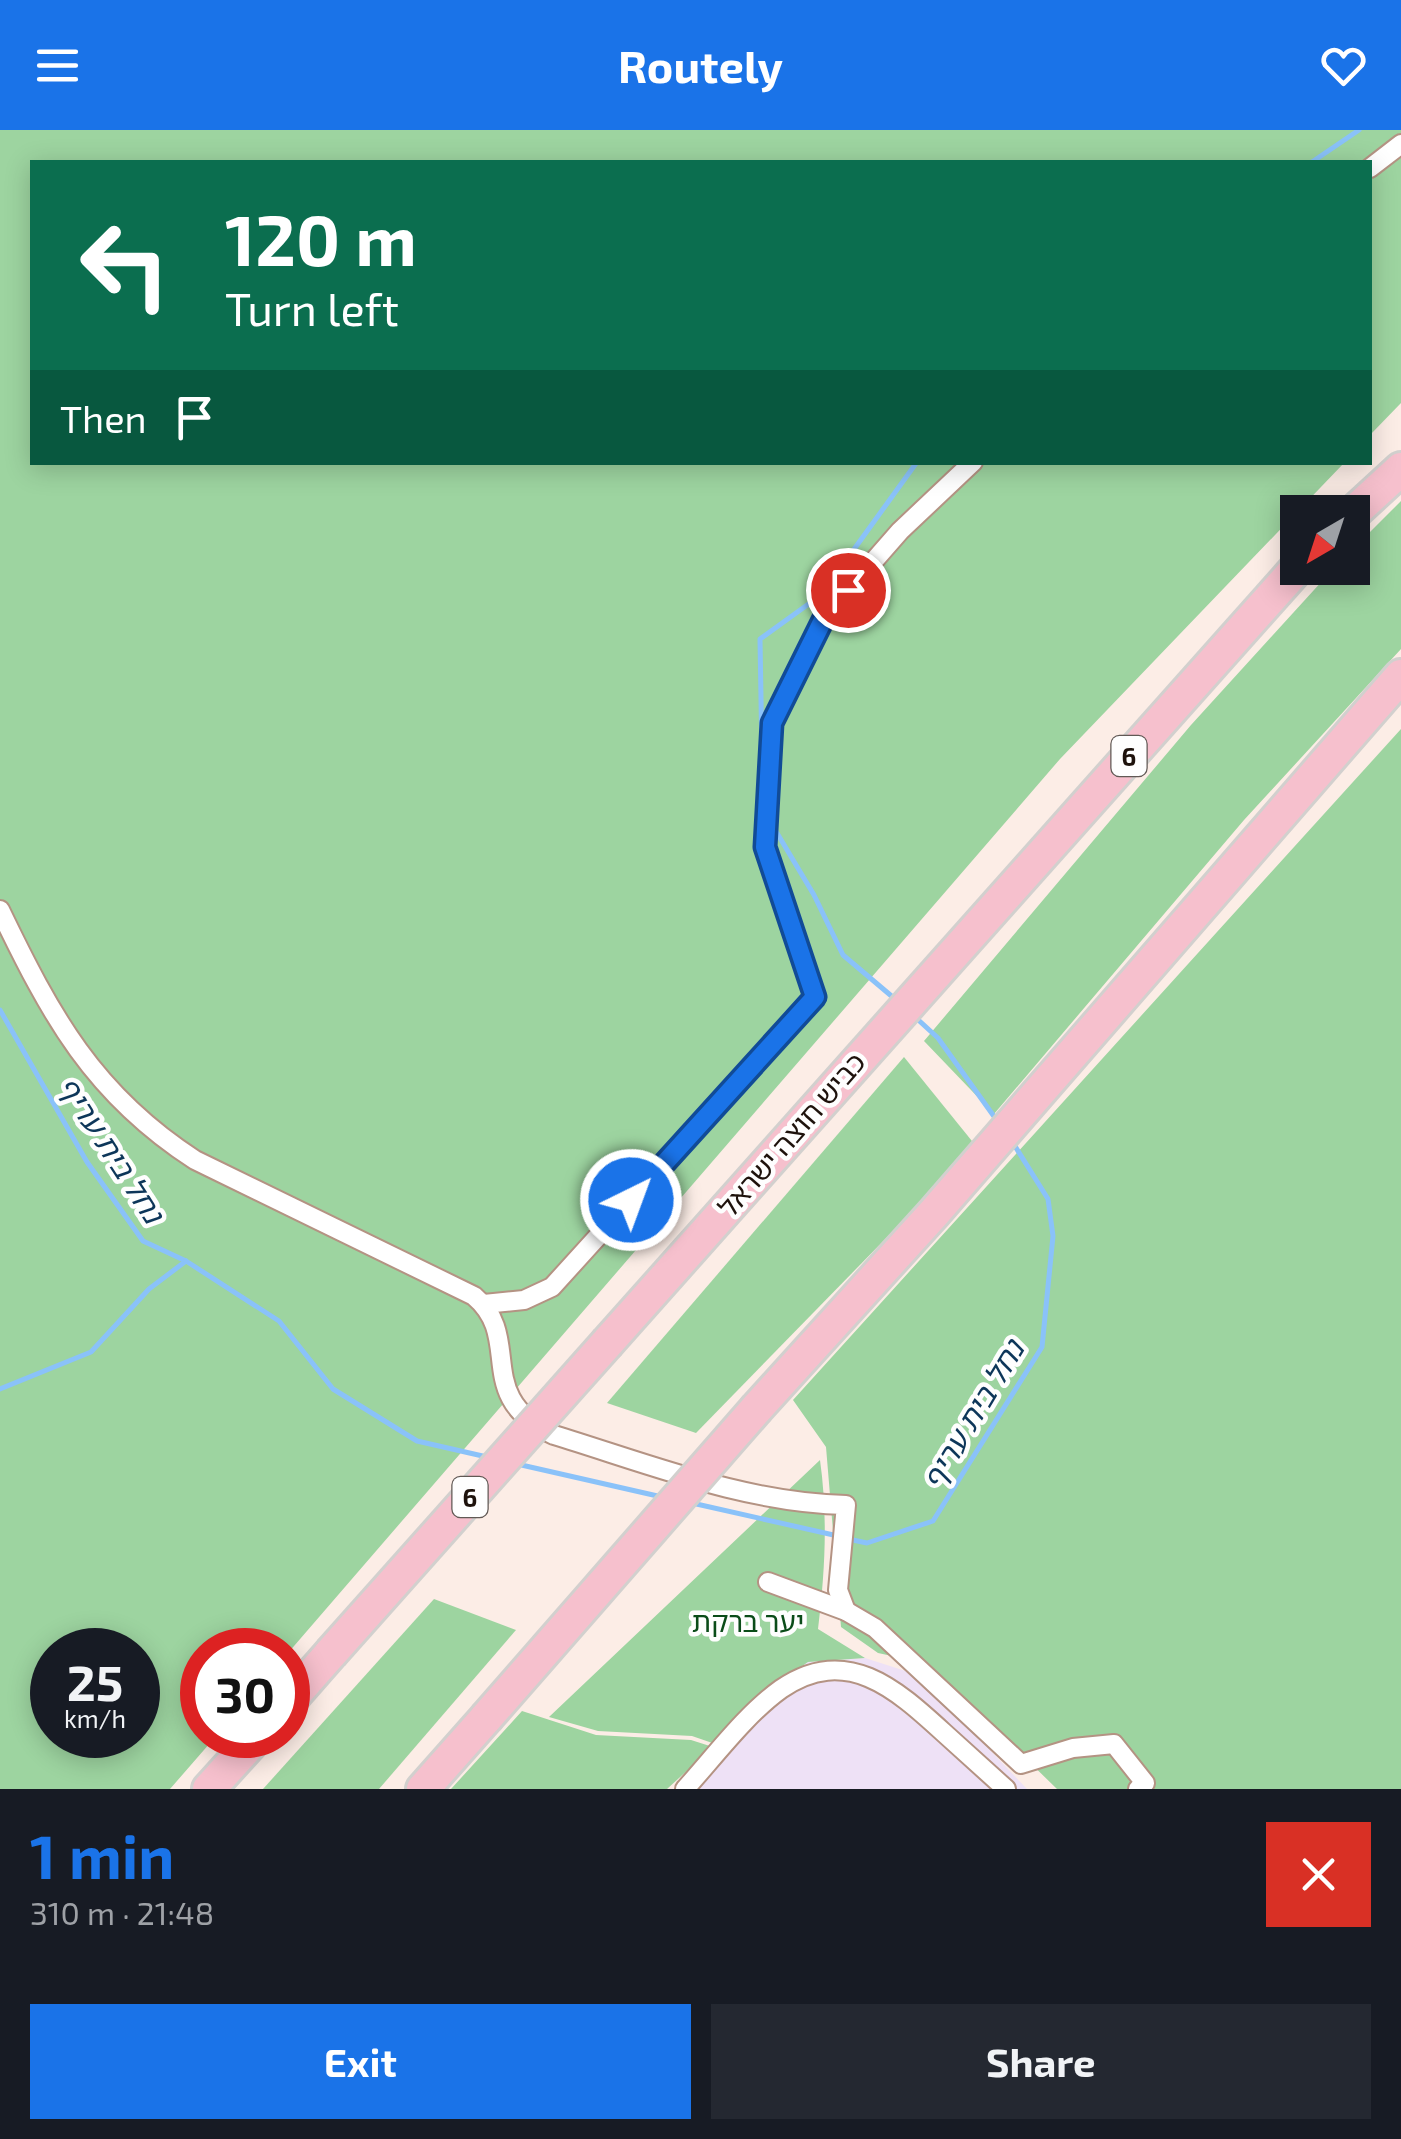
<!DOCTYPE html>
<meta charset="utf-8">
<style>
body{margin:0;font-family:"Exo 2","Noto Sans Hebrew",sans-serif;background:#242831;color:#f1f3f6;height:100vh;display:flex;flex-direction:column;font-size:38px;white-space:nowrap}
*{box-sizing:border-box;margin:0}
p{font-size:32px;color:#9ea1a6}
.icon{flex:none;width:55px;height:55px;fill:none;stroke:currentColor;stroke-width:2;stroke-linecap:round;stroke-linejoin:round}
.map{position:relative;height:1659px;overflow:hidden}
.drawer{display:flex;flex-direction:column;background:#171b24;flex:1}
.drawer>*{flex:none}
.top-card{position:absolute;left:30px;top:30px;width:1342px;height:305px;border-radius:0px;box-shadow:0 5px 25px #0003;background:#0b6e4f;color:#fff;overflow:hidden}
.needle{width:65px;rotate:219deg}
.buttons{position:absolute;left:1280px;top:365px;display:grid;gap:20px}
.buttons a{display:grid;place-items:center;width:90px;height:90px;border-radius:0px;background:#171b24;box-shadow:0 5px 25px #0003;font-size:50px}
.speed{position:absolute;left:30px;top:1498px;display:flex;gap:20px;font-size:50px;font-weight:700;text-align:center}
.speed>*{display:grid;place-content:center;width:130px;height:130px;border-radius:50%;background:#171b24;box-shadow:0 5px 25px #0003;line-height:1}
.speed small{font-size:25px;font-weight:400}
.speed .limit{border:15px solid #d22;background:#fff;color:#111}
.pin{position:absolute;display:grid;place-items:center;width:85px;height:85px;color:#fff;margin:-42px;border:5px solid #fff;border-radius:50%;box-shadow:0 2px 10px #0007}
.me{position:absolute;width:110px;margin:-55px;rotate:42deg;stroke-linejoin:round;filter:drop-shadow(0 0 8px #0008)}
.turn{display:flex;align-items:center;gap:35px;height:210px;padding:0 30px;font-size:45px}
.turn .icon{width:130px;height:130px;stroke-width:2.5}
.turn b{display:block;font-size:70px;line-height:85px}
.then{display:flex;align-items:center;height:95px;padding:0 30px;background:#0003;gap:20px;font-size:38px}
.round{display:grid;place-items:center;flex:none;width:105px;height:105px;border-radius:0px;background:#242831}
.summary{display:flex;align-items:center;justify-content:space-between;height:170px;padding:0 30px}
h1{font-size:60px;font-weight:700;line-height:75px;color:#1a73e8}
.action{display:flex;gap:20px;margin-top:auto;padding:20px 30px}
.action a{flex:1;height:115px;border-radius:0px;background:#1a73e8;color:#fff;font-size:40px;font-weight:700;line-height:115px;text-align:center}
.action a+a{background:#242831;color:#f1f3f6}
header{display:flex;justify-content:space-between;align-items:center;height:130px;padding:0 30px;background:#1a73e8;color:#fff;font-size:45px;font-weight:700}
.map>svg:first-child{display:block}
</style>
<header><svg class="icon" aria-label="menu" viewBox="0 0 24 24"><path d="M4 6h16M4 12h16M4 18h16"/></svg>Routely<svg class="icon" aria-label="heart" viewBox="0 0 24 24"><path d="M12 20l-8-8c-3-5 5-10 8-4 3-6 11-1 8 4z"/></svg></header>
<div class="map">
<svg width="1401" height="1659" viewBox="0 0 1401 1659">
<rect width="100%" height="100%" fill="#fcede6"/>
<polygon fill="#eee1f6" points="865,1528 918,1545 1027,1659 675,1659 721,1616 772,1557 808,1532"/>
<g fill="#9dd4a0" fill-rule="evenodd">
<path d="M0 0H1401V273L1370 305V32H32V332L1344 333 1060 629 288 1523V1520H202V1605H217L170 1659H0ZM52 1520H138V1605H52Z"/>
<polygon points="1401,371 1401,519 1244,690 994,984 924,911 1191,595 1334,438 1352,438 1353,419"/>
<polygon points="1401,599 1401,1659 1057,1659 929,1534 878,1523 841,1497 826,1317 793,1270"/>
<polygon points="904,927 976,1016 696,1303 607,1273"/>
<path d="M820 1330C828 1387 825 1442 818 1499L865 1528 808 1532 772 1557 721 1616 692 1606 598 1601 549 1587Z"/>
<polygon points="434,1469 516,1500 379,1659 263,1659"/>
<polygon points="522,1581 596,1605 691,1610 713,1617 667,1659 451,1659"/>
</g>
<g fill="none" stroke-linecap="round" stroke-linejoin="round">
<g stroke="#8ac2f9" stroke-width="5">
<polyline points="1312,32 1359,0"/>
<polyline points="762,628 760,509 821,465 917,332"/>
<polyline points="774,698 814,765 843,825 895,869"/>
<polyline points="0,880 87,1032 143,1111 186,1131 279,1191 333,1259 417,1311 487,1327"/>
<polyline points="915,887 938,908 998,992"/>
<polyline points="0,1259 91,1222 149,1159 186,1131"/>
<polyline points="517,1334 662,1367"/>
<polyline points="692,1373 838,1406"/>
<polyline points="848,1409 867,1413 933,1391 1042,1217 1053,1106 1048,1069 1013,1013"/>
</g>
<defs>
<g id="street">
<polyline points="1370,38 1401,14"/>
<path d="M0 780C51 886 93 964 195 1030L474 1166C525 1209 471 1266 554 1305 649 1334 746 1373 846 1375L838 1460 846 1481"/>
<polyline points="484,1174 524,1170 552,1157 815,867 765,717 772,593 823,489 900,401 973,332"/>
<polyline points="768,1452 846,1481 875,1498 1021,1634 1073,1618 1114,1614 1145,1653 1138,1659"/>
<path d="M685 1659C715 1626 745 1585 781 1559 846 1514 896 1559 943 1602 964 1621 985 1640 1006 1659"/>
</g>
<g id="highway">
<polyline points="1352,384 1401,339"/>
<polyline points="608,1212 1298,437"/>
<polyline points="757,1278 934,1083 1401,546"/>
<polyline points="288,1572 331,1523"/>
<polyline points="209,1659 258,1605"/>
<polyline points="423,1659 486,1588"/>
</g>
</defs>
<use href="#street" stroke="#b49383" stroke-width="22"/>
<use href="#highway" stroke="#d2d0ce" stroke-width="38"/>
<use href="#street" stroke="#fff" stroke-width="18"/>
<use href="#highway" stroke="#f6c0cd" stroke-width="32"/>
<defs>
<g id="highway-bridge">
<polyline points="331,1523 608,1212"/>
<polyline points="486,1588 757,1278"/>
</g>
</defs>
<use href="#highway-bridge" stroke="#d2d0ce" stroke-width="38" stroke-linecap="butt"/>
<use href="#highway-bridge" stroke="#f6c0cd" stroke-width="32"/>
</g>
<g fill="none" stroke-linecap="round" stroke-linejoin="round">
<defs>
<polyline id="route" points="631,1070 815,867 765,717 772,593 823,490 848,460"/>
</defs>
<use href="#route" stroke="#114b97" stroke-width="25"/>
<use href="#route" stroke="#1a73e8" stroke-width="18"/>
</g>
<g text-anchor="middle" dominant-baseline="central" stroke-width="9" stroke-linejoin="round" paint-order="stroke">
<g fill="#fefefe" stroke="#615955" stroke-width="2.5">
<rect x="1111.5" y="606" width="35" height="40" rx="8"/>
<rect x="452.5" y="1347" width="35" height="40" rx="8"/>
</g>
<g font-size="25" font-weight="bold" fill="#1e120c">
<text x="1129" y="626">6</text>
<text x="470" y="1367">6</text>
</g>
<g font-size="28" fill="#1e120c" stroke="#fefefe">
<text transform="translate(791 1004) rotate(-49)">כביש חוצה ישראל</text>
</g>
<g font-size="28" fill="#0b4c19" stroke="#fefefe">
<text x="748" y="1491">יער ברקת</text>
</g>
<g font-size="30" font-style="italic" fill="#0d3659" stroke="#fefefe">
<text transform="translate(112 1019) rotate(57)">נחל בית עריף</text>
<text transform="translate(972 1284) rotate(-59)">נחל בית עריף</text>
</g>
</g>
</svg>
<div class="buttons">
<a><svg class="needle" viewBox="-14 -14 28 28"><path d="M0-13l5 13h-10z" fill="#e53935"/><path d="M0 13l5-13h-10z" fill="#9ea1a6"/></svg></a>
</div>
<div class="speed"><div>25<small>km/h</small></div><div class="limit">30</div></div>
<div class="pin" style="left:848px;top:460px;background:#d93025"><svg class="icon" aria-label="arrive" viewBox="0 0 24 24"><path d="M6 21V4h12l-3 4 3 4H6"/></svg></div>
<svg class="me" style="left:631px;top:1070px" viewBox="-20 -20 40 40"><circle r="17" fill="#1a73e8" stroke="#fff" stroke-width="3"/><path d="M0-11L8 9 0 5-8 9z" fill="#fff"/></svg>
<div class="top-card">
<div class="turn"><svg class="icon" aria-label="left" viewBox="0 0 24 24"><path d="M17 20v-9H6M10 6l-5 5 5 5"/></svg><div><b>120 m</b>Turn left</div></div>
<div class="then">Then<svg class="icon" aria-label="arrive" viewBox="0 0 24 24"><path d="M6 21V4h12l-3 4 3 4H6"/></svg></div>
</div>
</div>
<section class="drawer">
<div class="summary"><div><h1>1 min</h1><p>310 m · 21:48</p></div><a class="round" style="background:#d93025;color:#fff"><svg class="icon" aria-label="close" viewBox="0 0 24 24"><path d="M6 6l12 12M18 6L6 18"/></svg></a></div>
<div class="action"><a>Exit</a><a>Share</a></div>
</section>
